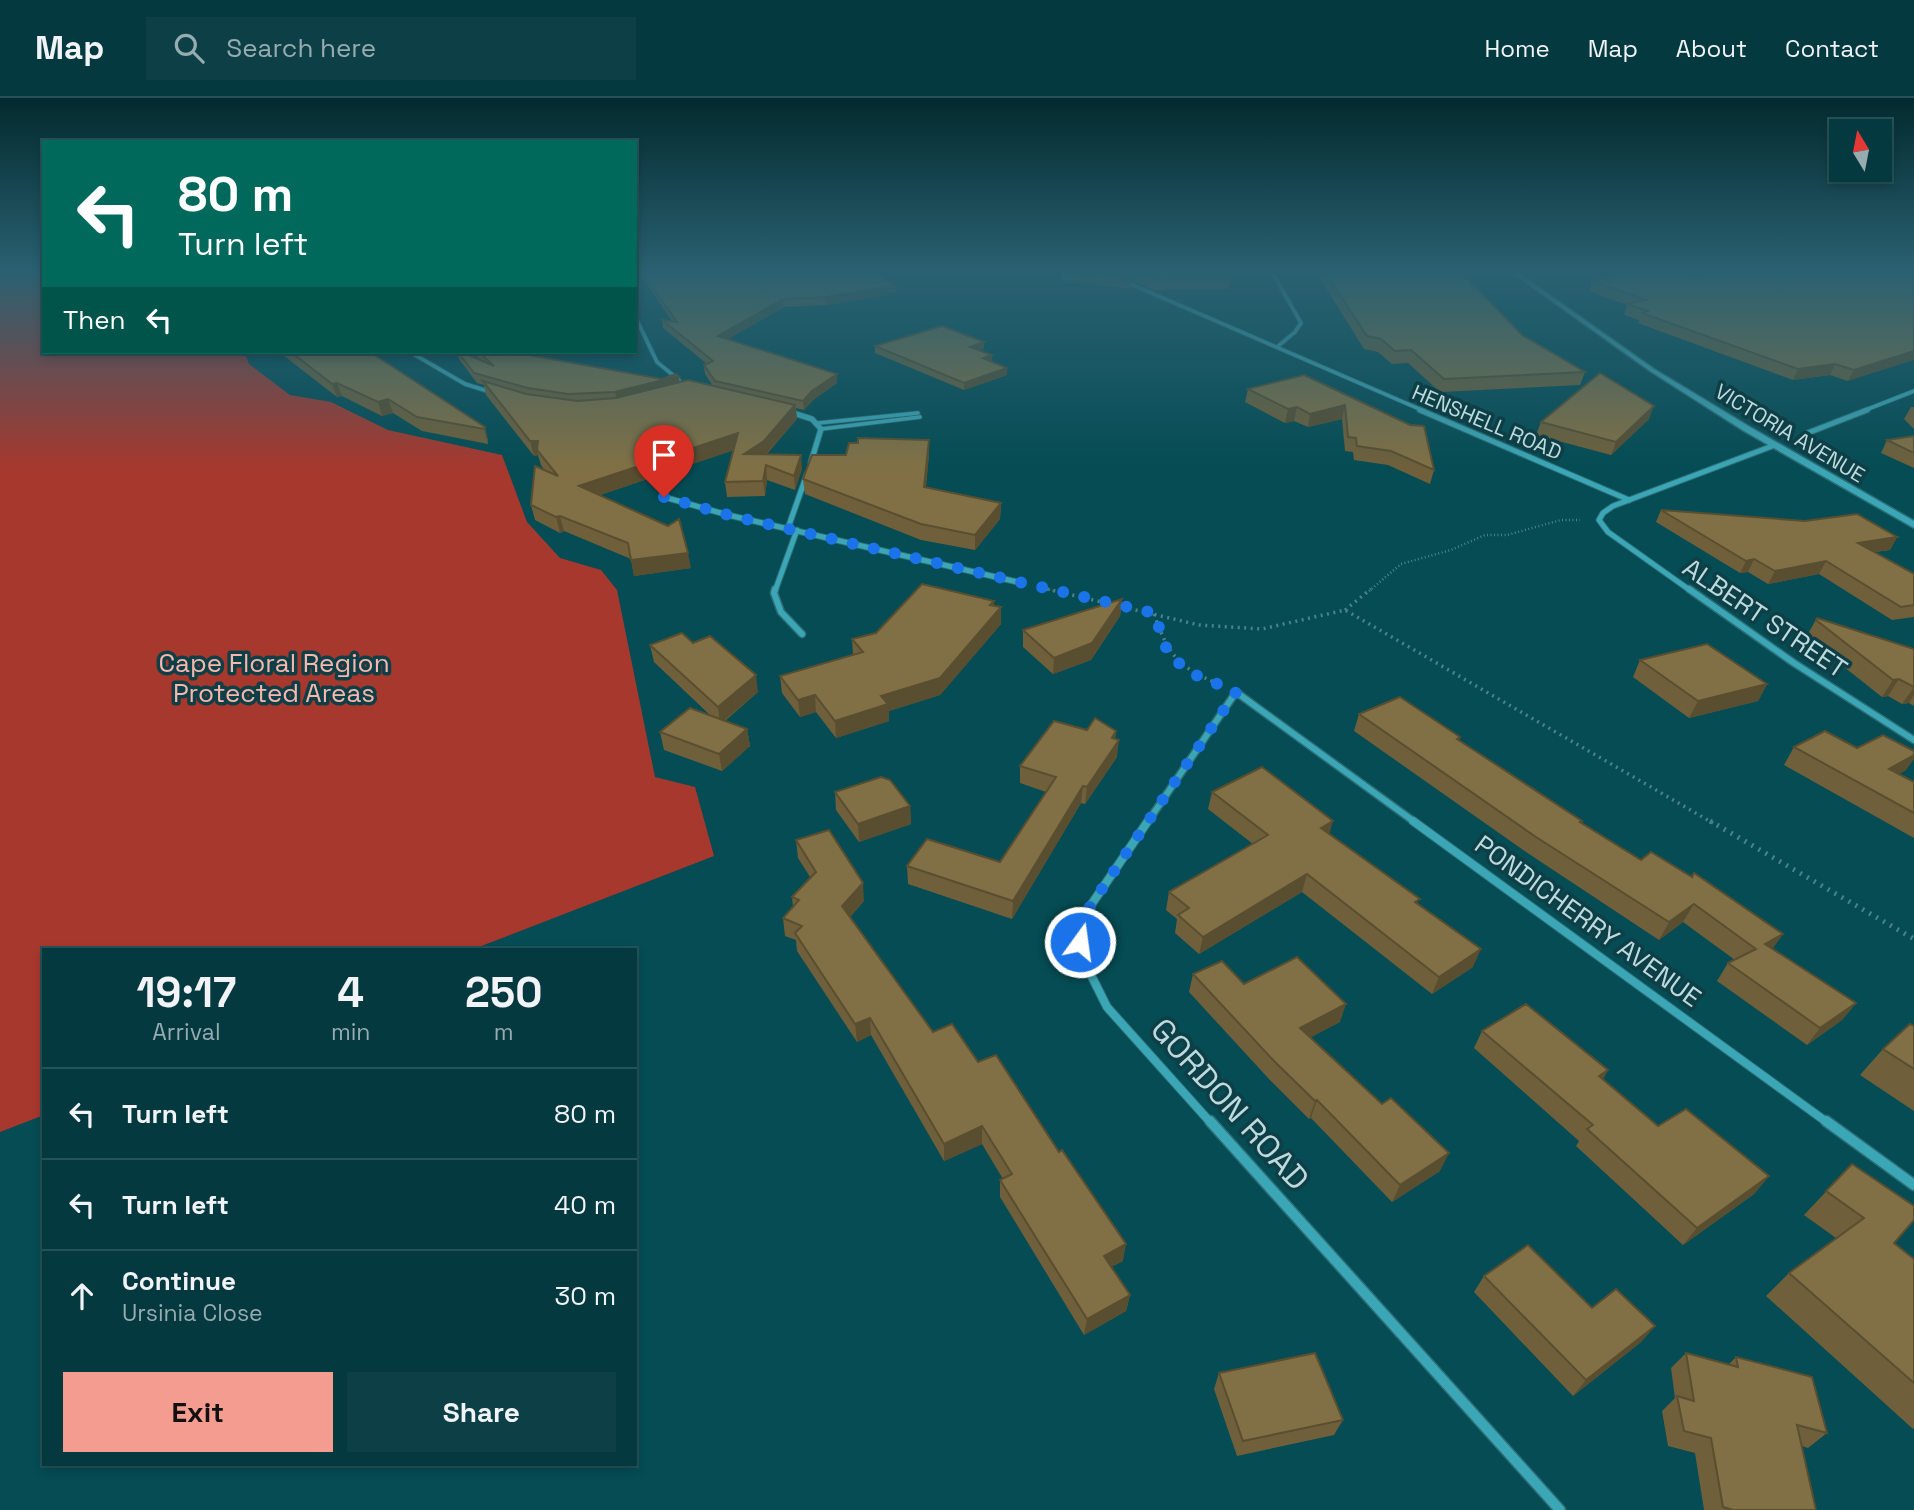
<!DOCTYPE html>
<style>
body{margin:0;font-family:"Space Grotesk",sans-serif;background:#0d4046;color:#f1f3f6;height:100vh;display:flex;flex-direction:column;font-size:26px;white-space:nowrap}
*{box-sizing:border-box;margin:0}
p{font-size:23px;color:#97acb0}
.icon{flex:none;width:38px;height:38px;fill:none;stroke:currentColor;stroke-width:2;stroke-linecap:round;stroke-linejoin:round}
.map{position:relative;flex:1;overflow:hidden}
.side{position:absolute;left:42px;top:850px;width:595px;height:518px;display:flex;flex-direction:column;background:#04393f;border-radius:0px;box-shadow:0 4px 10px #0003,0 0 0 2px #255359}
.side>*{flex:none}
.top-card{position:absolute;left:42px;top:42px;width:595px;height:214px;border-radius:0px;box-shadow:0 4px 10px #0003,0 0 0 2px #255359;background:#00695c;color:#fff;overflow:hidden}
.needle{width:46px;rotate:350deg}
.controls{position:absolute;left:1829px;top:21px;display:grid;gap:14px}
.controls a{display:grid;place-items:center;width:63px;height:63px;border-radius:0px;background:#04393f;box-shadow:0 4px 10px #0003,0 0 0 2px #255359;font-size:35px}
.pin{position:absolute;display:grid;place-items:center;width:60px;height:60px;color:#fff;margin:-72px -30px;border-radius:50% 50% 50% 0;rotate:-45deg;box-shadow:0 0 7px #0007}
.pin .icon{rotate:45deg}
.me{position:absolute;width:77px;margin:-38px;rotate:14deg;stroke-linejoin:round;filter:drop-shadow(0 0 5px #0008)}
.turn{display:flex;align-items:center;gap:24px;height:147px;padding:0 21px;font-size:32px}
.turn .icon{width:91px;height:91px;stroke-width:2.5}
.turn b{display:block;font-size:49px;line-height:60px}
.then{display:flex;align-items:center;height:66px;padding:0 21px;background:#0003;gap:14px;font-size:26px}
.eta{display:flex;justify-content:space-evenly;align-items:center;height:119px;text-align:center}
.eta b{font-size:42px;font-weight:700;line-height:49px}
.button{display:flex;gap:14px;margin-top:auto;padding:14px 21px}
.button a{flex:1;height:80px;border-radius:0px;background:#f59c90;color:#111;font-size:28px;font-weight:700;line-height:80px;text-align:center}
.button a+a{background:#0d4046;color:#f1f3f6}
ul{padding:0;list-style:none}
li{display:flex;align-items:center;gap:21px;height:91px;padding:0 21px;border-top:2px solid #255359}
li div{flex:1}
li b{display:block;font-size:26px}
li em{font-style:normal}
header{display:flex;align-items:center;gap:42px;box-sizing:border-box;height:98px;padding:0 35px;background:#04393f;border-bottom:2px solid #255359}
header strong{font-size:33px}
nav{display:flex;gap:38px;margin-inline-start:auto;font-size:24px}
.search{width:490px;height:63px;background:#0d4046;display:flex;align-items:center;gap:18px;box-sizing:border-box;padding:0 24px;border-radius:0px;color:#97acb0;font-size:26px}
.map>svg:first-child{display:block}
</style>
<header>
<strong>Map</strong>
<div class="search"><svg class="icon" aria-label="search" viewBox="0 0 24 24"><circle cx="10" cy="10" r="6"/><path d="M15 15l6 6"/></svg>Search here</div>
<nav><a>Home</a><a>Map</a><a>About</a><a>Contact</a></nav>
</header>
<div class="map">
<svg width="1914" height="1412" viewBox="0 0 1914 1412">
<rect width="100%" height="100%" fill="#054c54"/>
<polygon fill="#a7382e" points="0,174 44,174 44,254 244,254 249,266 290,297 331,304 388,332 502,357 527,424 560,460 601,472 617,492 655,679 695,689 714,758 471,852 44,852 44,1017 0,1034"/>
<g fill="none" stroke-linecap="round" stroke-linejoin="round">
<defs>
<g id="service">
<polyline points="818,325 918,315"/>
<polyline points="821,331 920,319"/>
</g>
<g id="minor-far4">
<polyline points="1272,174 1301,225 1295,234 1277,249"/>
<polyline points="1126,184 1424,313"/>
<polyline points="635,218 657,264 679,282"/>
<polyline points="410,254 465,286 494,295"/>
<polyline points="1863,313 1914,293"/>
</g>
<g id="minor-far3">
<polyline points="1420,312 1629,402"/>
<polyline points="790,314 812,321 821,331 811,364"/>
<polyline points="1805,336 1867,312"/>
<polyline points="664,399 728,417 1022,485"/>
<polyline points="788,430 807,376"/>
<polyline points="775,493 797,432"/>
<polyline points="1691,493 1608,434 1599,422 1603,415 1613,408 1775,347"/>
</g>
<g id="minor-far2">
<polyline points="775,491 774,495 781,514 802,536"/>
<polyline points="1689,491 1794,565 1914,642"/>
<polyline points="1147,725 1236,594 1416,725"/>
</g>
<g id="minor-far1">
<polyline points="1148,723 1087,813 1082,842 1084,863 1107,909 1211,1025"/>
<polyline points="1413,723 1828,1025"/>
</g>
<g id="minor">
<polyline points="1210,1023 1560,1412"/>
<polyline points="1826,1023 1914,1087"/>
</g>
<polygon id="tertiary" points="1511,174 1517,174 1654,271 1750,329 1914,423 1914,430 1744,333 1650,273"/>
</defs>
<use href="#service" stroke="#2d6b73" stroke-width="5"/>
<use href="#minor-far4" stroke="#2d6b73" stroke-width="5"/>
<use href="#minor-far3" stroke="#2d6b73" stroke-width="7"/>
<use href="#minor-far2" stroke="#2d6b73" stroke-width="9"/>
<use href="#minor-far1" stroke="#2d6b73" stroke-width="10"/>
<use href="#minor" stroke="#2d6b73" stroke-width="13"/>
<use href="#tertiary" stroke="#2d6b73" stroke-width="3"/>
<g stroke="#4c838a" stroke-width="2.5" stroke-dasharray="1 2.5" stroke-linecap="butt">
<polyline points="1039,489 1055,493"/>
<polyline points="1369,493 1401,466 1451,452 1485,437 1507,437 1561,422 1580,422"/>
</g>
<g stroke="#4c838a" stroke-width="3.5" stroke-dasharray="2 4.5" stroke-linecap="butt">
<polyline points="1047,491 1199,527 1262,531 1345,512 1713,725"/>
<polyline points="1345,512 1371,491"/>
<path d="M1154 516C1168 556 1177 568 1216 585"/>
</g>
<polyline stroke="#4c838a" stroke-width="5" stroke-dasharray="2 6" stroke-linecap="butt" points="1710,723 1914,841"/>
<use href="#service" stroke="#3ba6b5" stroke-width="3.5"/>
<use href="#minor-far4" stroke="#3ba6b5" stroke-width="3.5"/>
<use href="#minor-far3" stroke="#3ba6b5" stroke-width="5"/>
<use href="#minor-far2" stroke="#3ba6b5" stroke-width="6"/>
<use href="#minor-far1" stroke="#3ba6b5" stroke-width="8"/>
<use href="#minor" stroke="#3ba6b5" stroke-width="10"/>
<use href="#tertiary" fill="#3ba6b5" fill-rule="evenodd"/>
</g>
<g fill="#6f603b">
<polygon points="636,174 872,174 897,195 827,207 784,209 728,241 837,285 813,302 804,312 796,310 797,321 766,357 802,371 795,392 767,382 765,398 727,399 725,384 734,352 600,397 691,470 634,478 631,461 564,433 560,435 535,422 531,407 545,373 541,367 538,357 534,358 486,297 484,287 477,285 459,261 457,254 462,254 479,261 474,256 473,254 512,254 680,284 713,288 705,276 704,267 707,266 663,230 662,222 672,223 642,179"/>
<polygon points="988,174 1025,174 1025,178"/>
<polygon points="1060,174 1228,174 1231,179 1229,191 1154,192 1132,182 1131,191 1063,183"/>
<polygon points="1316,174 1468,174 1471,177 1470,183 1522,237 1585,274 1580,287 1440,294 1408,265 1392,266 1378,254 1364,251"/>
<polygon points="1718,174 1695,182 1914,174 1848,283 1830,277 1793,282 1638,225 1639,222 1624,217 1627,207 1589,193 1592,183"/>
<polygon points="984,244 984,250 979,252 992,264 1007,270 1007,277 964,292 875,255 875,248"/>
<polygon points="279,254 373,254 374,256 485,329 488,343 488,346 422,333 393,315 382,318 342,298 337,299"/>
<polygon points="1304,277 1434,372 1430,386 1388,367 1354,362 1353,354 1345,353 1342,321 1308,329 1294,323 1285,325 1245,304 1248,291"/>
<polygon points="1911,309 1914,309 1914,331 1904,321"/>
<polygon points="1649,321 1611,357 1536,337 1541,324"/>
<polygon points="1914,338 1914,370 1881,355 1887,342"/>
<polygon points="929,342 929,356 926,389 1001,405 1000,421 975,452 921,442 805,396 803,381 846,357"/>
<polygon points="1661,412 1897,439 1890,452 1875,454 1914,476 1914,519 1892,522 1819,476 1768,486 1748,474 1740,475 1656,424"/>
<polygon points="1122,501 1120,518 1091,562 1053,576 1023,549 1023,532"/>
<polygon points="994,503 994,508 1001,526 940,597 889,613 889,623 836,640 816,614 800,619 782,595 780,578 853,557 852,541"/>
<polygon points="1817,520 1914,551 1914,608 1909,605 1902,606 1888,598 1882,599 1806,539"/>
<polygon points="693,545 758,594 725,623 747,631 750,648 722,673 664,652 660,634 711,618 654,564 650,547"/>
<polygon points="1640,562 1767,586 1758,603 1689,620 1633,579"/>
<polygon points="1359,616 1460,639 1459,642 1581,725 1641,762 1783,836 1772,851 1856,905 1842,922 1807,947 1717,883 1728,865 1735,862 1683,824 1659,842 1529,756 1354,633"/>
<polygon points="1087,632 1116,633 1115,641 1117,659 1085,706 1081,705 1012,821 908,786 907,768 1000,764 1046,694 1020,685 1020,668"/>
<polygon points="1794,649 1857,650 1906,672 1899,676 1914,684 1914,740 1784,667"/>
<polygon points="835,694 910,708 911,726 859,744 836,712"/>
<polygon points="1212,694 1329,736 1418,805 1473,869 1432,896 1302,794 1199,856 1175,835 1177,821 1166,812 1169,794 1253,746 1208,711"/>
<polygon points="796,742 864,803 850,819 933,934 978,964 1123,1163 1111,1169 1130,1197 1126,1213 1084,1237 1000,1099 1000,1082 1003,1081 982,1046 944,1063 871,937 857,944 797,853 796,842 785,838 783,820 793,809 792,799 810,779 798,760"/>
<polygon points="1193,876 1244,886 1340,924 1310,939 1440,1073 1392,1104 1311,1020 1309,1021 1269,981 1189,894"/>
<polygon points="1914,928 1914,1013 1860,977 1883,951"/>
<polygon points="1482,933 1608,972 1603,981 1658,1028 1769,1078 1754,1096 1683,1147 1576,1048 1579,1043 1474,950"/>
<polygon points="1852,1066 1894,1145 1914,1161 1914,1330 1913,1331 1766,1198 1789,1175 1836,1140 1804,1117"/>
<polygon points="1484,1178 1592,1210 1655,1228 1641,1244 1573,1298 1474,1194"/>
<polygon points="1686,1255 1729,1266 1736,1259 1827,1335 1808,1350 1802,1348 1816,1412 1704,1412 1695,1355 1668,1348 1662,1313 1675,1300 1671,1270"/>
<polygon points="1219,1275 1343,1322 1334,1337 1237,1358 1214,1291"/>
</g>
<g fill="#5a4e30">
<polygon points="1692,174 1718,174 1689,184 1686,189"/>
<polygon points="896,187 897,195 827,207 826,199"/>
<polygon points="783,201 784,209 719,246 718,238"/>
<polygon points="984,244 984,250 970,255 970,249"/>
<polygon points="1914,253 1914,262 1848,283 1854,272"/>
<polygon points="992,257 992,264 983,260"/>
<polygon points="1835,266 1830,277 1793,282 1798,271"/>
<polygon points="1007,270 1007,277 964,292 964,285"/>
<polygon points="837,276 837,285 813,302 804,312 803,303 812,293"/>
<polygon points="679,278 680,289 617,305 615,294"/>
<polygon points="337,285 342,298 337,299 332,286"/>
<polygon points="388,301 393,315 382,318 378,304"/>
<polygon points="795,307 797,321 765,357 744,356"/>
<polygon points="1345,307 1342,321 1308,329 1310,316"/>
<polygon points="1654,308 1649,321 1611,357 1616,344"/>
<polygon points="1297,309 1294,323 1285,325 1288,311"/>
<polygon points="485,329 488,343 488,346 484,331"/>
<polygon points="738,335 740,350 582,403 579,388"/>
<polygon points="929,342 929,356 924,404 924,389"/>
<polygon points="530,343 538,343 537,352 538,357 534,358"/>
<polygon points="801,357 802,371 795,392 794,378"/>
<polygon points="766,367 767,382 765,398 763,383"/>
<polygon points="1001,405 1000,421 975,452 975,437"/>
<polygon points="560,418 564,433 560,435 556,419"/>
<polygon points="1897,439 1890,452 1851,457 1858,445"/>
<polygon points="688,455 691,470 634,478 631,462"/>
<polygon points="1754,461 1748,474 1740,475 1746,463"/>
<polygon points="1826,463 1819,476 1768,486 1775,473"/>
<polygon points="1122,501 1120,518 1091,562 1053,576 1054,560"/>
<polygon points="994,503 993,519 1001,509 1001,526 940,597 889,613 889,623 836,640 835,623 881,598"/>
<polygon points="756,577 758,594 720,626 718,609"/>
<polygon points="1899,581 1888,598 1882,599 1893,582"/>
<polygon points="1767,586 1758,603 1689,620 1698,603"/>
<polygon points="1914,589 1914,597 1909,605 1902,606"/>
<polygon points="815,597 816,614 800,619 798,602"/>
<polygon points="747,631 750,648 722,673 719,656"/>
<polygon points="1116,633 1114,648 1119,642 1117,659 1085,706 1087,689"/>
<polygon points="1914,657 1914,661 1906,672 1877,689 1889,671"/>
<polygon points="1083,688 1081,705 1012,821 1013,803"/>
<polygon points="910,708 911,726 859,744 858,726"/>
<polygon points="1333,723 1328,741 1321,730"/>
<polygon points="1307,776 1302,794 1199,856 1203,839"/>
<polygon points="863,785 864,803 844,826 842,808"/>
<polygon points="1694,806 1683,824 1659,842 1669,824"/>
<polygon points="1783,836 1771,853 1765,846"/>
<polygon points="1481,851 1473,869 1432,896 1439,879"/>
<polygon points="1856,905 1842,922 1807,947 1820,930"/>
<polygon points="1346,906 1340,924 1295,948 1300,930"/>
<polygon points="870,920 871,937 857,944 855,926"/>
<polygon points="1608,972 1597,990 1599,978"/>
<polygon points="1317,1002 1311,1020 1309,1021 1315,1003"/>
<polygon points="982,1028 982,1046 944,1063 944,1046"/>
<polygon points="1449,1055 1440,1073 1392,1104 1400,1087"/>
<polygon points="1769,1078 1754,1096 1683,1147 1697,1130"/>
<polygon points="1126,1146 1123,1163 1101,1174 1104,1158"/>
<polygon points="1130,1197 1126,1213 1084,1237 1087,1221"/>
<polygon points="1655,1228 1641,1244 1573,1298 1586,1282"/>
</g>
<g fill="#817045" stroke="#5a4e30" stroke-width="2">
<polygon points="642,174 872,174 896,187 826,199 783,201 718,238 837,276 812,293 803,303 715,283 704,267 713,263 662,222 677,224"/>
<polygon points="1079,174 1117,174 1132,180"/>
<polygon points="1139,174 1228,174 1231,179 1155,180"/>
<polygon points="1325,174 1468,174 1471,177 1464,177 1522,237 1585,274 1444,281 1411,252 1395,253 1381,241 1367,238"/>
<polygon points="1632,174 1693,174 1690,179 1695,182 1720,174 1914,174 1914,253 1854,272 1835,266 1798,271 1642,215 1648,213 1627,206 1646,202 1592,183"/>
<polygon points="942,228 984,244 970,249 992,257 983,260 1007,270 964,285 875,248"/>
<polygon points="291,254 370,254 485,329 484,331 417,319 388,301 378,304 337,285 332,286"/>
<polygon points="458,254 462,254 494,268 479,254 512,254 662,281 676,276 679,278 615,294 568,296 528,290 474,275"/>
<polygon points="1600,275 1654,308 1616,344 1541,324"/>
<polygon points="1304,277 1410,327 1424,328 1434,372 1391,353 1357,348 1356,340 1348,339 1345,307 1310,316 1297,309 1288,311 1248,291"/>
<polygon points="688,282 795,307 764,343 744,356 801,357 794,378 766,367 763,383 725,384 738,335 579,388 668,428 679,421 688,455 631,462 628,445 560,418 556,419 531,407 535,368 558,378 537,352 538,343 530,343 483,283 526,296 578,303 616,300"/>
<polygon points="1914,338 1914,355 1887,342"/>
<polygon points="858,340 929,342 924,389 1001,405 975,437 921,426 803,381 812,357 846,357 849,345 858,345"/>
<polygon points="1661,412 1805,423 1857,416 1897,439 1858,445 1914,476 1914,507 1901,509 1826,463 1775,473 1754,461 1746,463"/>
<polygon points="922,486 994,503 990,507 1001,509 940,580 881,598 888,606 835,623 815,597 798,602 780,578 863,554 852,541 876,535"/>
<polygon points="1122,501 1092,545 1054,560 1023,532"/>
<polygon points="1817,520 1914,551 1914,589 1899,581 1893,582 1816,522"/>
<polygon points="682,535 693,545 710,538 756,577 718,609 650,547"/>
<polygon points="1707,546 1767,586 1698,603 1640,562"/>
<polygon points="1400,599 1460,639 1457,641 1582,723 1580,724 1641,762 1651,754 1692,779 1694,775 1783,836 1765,846 1856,905 1820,930 1728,865 1756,851 1694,806 1669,824 1536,739 1359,616"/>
<polygon points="690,610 747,631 719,656 660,634"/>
<polygon points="1095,620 1116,633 1112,640 1119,642 1087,689 1083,688 1013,803 907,768 927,741 1000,764 1056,679 1020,668 1054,623 1087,632"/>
<polygon points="1825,633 1857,650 1883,637 1914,653 1914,657 1889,671 1914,684 1914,715 1794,649"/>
<polygon points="1262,669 1333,723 1321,730 1420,801 1415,804 1481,851 1439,879 1307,776 1203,839 1178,817 1189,810 1169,794 1268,737 1212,694"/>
<polygon points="881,679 890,682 910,708 858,726 835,694"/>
<polygon points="829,732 863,785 842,808 933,934 952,926 978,964 996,957 1059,1054 1062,1052 1126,1146 1104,1158 1130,1197 1087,1221 1000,1082 1012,1076 982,1028 944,1046 870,920 855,926 795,835 802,828 783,820 799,802 792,799 816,774 796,742"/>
<polygon points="1297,859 1346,906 1300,930 1382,1006 1391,1000 1449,1055 1400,1087 1317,1002 1315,1003 1274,963 1193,876 1222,863 1244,886"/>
<polygon points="1526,906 1608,972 1599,978 1658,1028 1686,1011 1769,1078 1697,1130 1587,1031 1593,1027 1482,933"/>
<polygon points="1910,926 1914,928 1914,971 1883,951"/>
<polygon points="1852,1066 1914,1108 1914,1122 1894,1145 1914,1161 1914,1285 1789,1175 1864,1120 1826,1093"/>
<polygon points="1528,1147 1592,1210 1616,1191 1655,1228 1586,1282 1484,1178"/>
<polygon points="1315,1255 1343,1322 1243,1343 1219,1275"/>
<polygon points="1686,1255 1738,1269 1736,1259 1812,1279 1827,1335 1797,1327 1816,1412 1733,1412 1723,1409 1711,1340 1684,1333 1677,1298 1694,1303"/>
</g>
<linearGradient id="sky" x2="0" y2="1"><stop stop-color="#032a2e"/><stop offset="0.47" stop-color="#2a6172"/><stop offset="1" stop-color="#2a6172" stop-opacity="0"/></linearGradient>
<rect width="1914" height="371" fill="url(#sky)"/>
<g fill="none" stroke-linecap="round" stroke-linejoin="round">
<polyline stroke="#1a73e8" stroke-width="12" stroke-dasharray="0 21.6" points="664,399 728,417 1154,515 1169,558 1196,577 1236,594 1087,813 1080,844"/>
</g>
<g text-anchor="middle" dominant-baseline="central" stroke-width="7" stroke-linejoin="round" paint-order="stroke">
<g font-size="21" fill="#bddbdf" stroke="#0f3f46">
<text transform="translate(1487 324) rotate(23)">HENSHELL ROAD</text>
<text transform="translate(1790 335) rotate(31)">VICTORIA AVENUE</text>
</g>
<g font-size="26" fill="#bddbdf" stroke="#0f3f46">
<text transform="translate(1765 520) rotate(34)">ALBERT STREET</text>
<text transform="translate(1588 823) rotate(36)">PONDICHERRY AVENUE</text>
</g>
<g font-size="26" fill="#f6b7ae" stroke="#0f3f46">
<text x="274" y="565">Cape Floral Region<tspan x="274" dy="30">Protected Areas</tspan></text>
</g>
<g font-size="32" fill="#bddbdf" stroke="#0f3f46">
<text transform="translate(1230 1006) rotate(48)">GORDON ROAD</text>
</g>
</g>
</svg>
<div class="controls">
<a><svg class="needle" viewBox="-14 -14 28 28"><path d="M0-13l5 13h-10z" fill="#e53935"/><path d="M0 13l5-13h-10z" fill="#97acb0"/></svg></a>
</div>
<div class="pin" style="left:664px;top:399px;background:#d93025"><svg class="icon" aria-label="arrive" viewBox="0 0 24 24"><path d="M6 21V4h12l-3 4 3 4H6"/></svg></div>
<svg class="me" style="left:1080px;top:844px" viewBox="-20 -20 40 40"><circle r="17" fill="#1a73e8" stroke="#fff" stroke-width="3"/><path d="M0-11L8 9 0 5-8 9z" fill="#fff"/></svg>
<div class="top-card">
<div class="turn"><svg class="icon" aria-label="left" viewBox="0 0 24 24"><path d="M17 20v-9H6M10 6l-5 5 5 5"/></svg><div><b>80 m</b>Turn left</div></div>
<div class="then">Then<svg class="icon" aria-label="left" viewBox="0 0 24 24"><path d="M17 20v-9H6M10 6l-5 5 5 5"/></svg></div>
</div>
<section class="side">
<div class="eta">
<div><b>19:17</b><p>Arrival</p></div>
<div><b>4</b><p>min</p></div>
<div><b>250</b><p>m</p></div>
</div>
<ul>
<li><svg class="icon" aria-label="left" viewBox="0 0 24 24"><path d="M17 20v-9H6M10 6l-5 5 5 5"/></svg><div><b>Turn left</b></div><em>80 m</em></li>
<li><svg class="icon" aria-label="left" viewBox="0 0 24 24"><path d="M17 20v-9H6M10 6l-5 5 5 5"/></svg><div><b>Turn left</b></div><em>40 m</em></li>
<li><svg class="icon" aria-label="ahead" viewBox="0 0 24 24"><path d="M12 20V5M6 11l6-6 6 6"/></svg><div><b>Continue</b><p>Ursinia Close</p></div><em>30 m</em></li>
</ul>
<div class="button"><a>Exit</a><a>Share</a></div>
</section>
</div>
